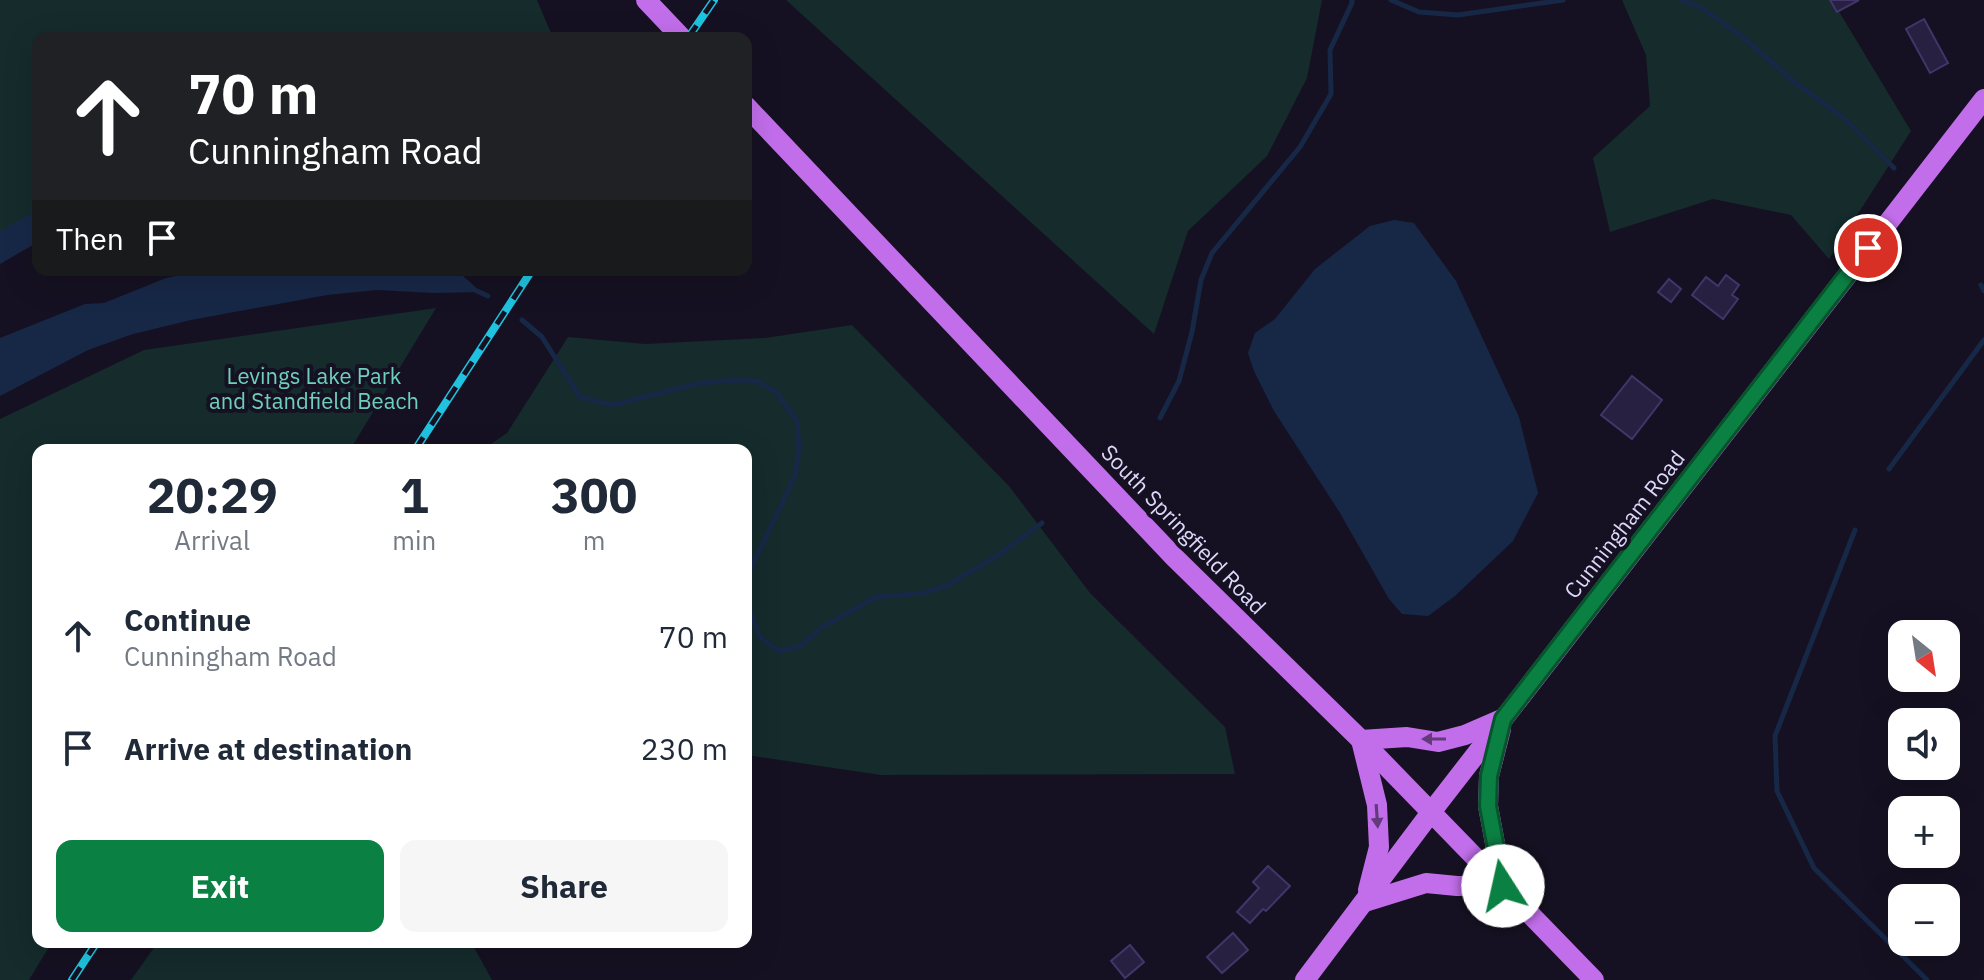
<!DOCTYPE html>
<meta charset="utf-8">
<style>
body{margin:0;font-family:"IBM Plex Sans",sans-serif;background:#f6f6f7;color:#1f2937;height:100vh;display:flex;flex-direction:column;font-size:30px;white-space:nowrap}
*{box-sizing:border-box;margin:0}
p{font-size:26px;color:#747a83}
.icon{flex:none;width:44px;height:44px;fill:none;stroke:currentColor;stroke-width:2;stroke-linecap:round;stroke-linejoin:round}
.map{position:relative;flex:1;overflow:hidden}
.panel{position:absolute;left:32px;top:444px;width:720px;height:504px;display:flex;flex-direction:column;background:#fff;border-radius:16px;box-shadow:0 8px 32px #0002}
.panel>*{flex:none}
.guide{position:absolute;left:32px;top:32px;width:720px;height:244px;border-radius:16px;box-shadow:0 8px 32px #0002;background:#202124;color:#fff;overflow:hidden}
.needle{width:52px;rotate:150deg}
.buttons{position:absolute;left:1888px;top:620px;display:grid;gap:16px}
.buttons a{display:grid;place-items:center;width:72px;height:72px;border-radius:16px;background:#fff;box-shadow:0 8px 32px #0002;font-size:40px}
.pin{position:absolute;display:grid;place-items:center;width:68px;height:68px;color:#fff;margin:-34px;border:4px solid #fff;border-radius:50%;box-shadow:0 2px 8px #0007}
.me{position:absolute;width:88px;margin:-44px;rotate:350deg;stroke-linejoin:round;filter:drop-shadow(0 0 6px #0008)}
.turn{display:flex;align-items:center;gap:28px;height:168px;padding:0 24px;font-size:36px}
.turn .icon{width:104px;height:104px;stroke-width:2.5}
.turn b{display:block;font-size:56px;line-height:68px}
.then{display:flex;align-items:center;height:76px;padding:0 24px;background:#0003;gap:16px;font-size:30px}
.eta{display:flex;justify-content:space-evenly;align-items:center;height:136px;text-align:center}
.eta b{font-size:48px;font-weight:700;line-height:56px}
.action{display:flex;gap:16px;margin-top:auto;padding:16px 24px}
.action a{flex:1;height:92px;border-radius:16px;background:#0b8043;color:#fff;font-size:32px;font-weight:700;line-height:92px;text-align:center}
.action a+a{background:#f6f6f7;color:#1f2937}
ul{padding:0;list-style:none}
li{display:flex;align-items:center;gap:24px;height:112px;padding:0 24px}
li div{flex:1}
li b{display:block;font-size:30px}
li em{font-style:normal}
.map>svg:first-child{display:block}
</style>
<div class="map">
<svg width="1984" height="980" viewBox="0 0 1984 980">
<rect width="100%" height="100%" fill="#151122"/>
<g fill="#152b2c">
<polygon points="0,0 537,0 553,38 38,38 38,213 0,233"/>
<polygon points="786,0 1322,0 1307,78 1267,156 1188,231 1154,334"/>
<polygon points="1622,0 1832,0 1911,131 1829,259 1791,215 1713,199 1610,232 1593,158 1650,106 1646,55"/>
<polygon points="436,308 350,450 38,450 38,942 52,942 29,980 0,980 0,419 144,350"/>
<polygon points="852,325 1009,486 1090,593 1225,727 1235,774 881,775 746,755 746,450 482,450 507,433 568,337 645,344 765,338"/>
<polygon points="158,942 471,942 492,980 131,980"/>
</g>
<g fill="#172847">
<polygon points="38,210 38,242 0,264 0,231"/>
<polygon points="1394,220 1414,223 1456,281 1519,417 1538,493 1513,541 1455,596 1428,616 1402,614 1389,599 1340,513 1274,411 1254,371 1248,353 1255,333 1275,319 1315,269 1370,226"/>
<polygon points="207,270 451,270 462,275 481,292 434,293 377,290 327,295 191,320 133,334 88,350 0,396 0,338 85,304 104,303 166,278"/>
</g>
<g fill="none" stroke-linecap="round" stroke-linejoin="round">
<g stroke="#172847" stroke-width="5">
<polyline points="1391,0 1419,12 1458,15 1563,0"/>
<polyline points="1681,0 1700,7 1743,37 1793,81 1845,119 1894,168"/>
<polyline points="1981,285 1984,291"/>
<polyline points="477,291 488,296"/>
<polyline points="522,320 542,337 580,397 613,405 699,383 737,380 757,381 775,391 797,421 799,448 795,476 749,572 747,603 759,636 778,651 801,646 821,628 876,597 923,593 948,585 1000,554 1042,523"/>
<polyline points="1160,418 1179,381 1192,332 1201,280 1212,253 1300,147 1331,94 1330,50 1352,3 1352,0"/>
<polyline points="1889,469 1984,340"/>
<polyline points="1855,530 1775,736 1777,791 1814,868 1927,980"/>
</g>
</g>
<g fill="#282041" stroke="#42356a" stroke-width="2">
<polygon points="1830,0 1859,0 1837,12"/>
<polygon points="1924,19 1948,63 1930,73 1906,29"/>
<polygon points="1726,275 1739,285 1732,295 1738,299 1723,319 1692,295 1706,277 1718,286"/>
<polygon points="1669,279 1681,289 1671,302 1658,292"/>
<polygon points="1632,376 1662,400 1632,439 1601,415"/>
<polygon points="1268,866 1290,886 1266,911 1263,909 1250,923 1237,912 1259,888 1253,882"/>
<polygon points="1233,933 1248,950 1222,973 1207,957"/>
<polygon points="1130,945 1144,962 1125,978 1111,961"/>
</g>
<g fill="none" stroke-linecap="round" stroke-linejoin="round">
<g stroke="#c26eeb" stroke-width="20">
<polyline points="646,0 682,38"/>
<polyline points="746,106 1174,557 1361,740 1594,980"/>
<polyline points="1501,729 1489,776 1488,806 1503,886"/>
<polyline points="1368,890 1379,847 1377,805 1361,740 1407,737 1438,742 1465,735 1502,719"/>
<polyline points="1365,902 1426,883 1457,886 1503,886"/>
<polyline points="1305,980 1432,811 1984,99"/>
</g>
<defs>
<g id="rail">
<polyline points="688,38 714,0"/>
<polyline points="415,450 532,270"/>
<polyline points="72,980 97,942"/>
</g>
</defs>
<use href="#rail" stroke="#1fc3df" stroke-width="8"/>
<use href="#rail" stroke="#151122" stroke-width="5" stroke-dasharray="15" stroke-linecap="butt"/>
</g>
<defs><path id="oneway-solid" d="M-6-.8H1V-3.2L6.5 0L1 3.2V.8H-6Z" transform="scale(2)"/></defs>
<g fill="#633b7c">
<use href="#oneway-solid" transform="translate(1434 739) rotate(-180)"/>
<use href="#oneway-solid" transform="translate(1377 816) rotate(86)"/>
</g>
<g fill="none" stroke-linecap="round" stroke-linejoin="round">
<defs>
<polyline id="route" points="1503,886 1488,806 1489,776 1503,719 1868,248"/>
</defs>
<use href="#route" stroke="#07532c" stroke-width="20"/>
<use href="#route" stroke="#0b8043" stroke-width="14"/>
</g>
<g text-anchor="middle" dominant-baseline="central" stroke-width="8" stroke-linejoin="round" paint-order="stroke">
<g font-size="22" fill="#6ed0bc" stroke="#151122">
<text x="314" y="375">Levings Lake Park<tspan x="314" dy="25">and Standfield Beach</tspan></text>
</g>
<g font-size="22" fill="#ddd8fa" stroke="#151122">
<text transform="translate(1624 524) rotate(-52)">Cunningham Road</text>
<text transform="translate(1184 529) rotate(46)">South Springfield Road</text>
</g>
</g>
</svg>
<div class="buttons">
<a><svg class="needle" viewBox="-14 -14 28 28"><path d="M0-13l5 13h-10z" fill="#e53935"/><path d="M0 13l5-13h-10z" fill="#747a83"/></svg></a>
<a><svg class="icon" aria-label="sound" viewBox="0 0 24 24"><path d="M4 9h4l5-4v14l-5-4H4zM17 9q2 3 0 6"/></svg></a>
<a>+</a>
<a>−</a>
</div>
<div class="pin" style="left:1868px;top:248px;background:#d93025"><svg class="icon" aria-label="arrive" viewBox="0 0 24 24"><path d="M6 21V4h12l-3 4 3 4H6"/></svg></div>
<svg class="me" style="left:1503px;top:886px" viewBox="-20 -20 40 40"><circle r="19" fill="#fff"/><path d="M0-13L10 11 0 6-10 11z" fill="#0b8043"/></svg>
<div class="guide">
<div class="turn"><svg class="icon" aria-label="ahead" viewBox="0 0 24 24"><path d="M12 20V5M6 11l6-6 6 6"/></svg><div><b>70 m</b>Cunningham Road</div></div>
<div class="then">Then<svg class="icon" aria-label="arrive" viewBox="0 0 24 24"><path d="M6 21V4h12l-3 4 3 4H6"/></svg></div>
</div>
<section class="panel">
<div class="eta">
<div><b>20:29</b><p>Arrival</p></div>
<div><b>1</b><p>min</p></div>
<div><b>300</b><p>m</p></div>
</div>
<ul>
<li><svg class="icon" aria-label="ahead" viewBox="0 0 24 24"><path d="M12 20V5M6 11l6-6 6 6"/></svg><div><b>Continue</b><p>Cunningham Road</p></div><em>70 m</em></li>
<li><svg class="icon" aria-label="arrive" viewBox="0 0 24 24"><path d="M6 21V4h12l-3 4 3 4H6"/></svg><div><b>Arrive at destination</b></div><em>230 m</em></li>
</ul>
<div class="action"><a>Exit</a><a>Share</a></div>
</section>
</div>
